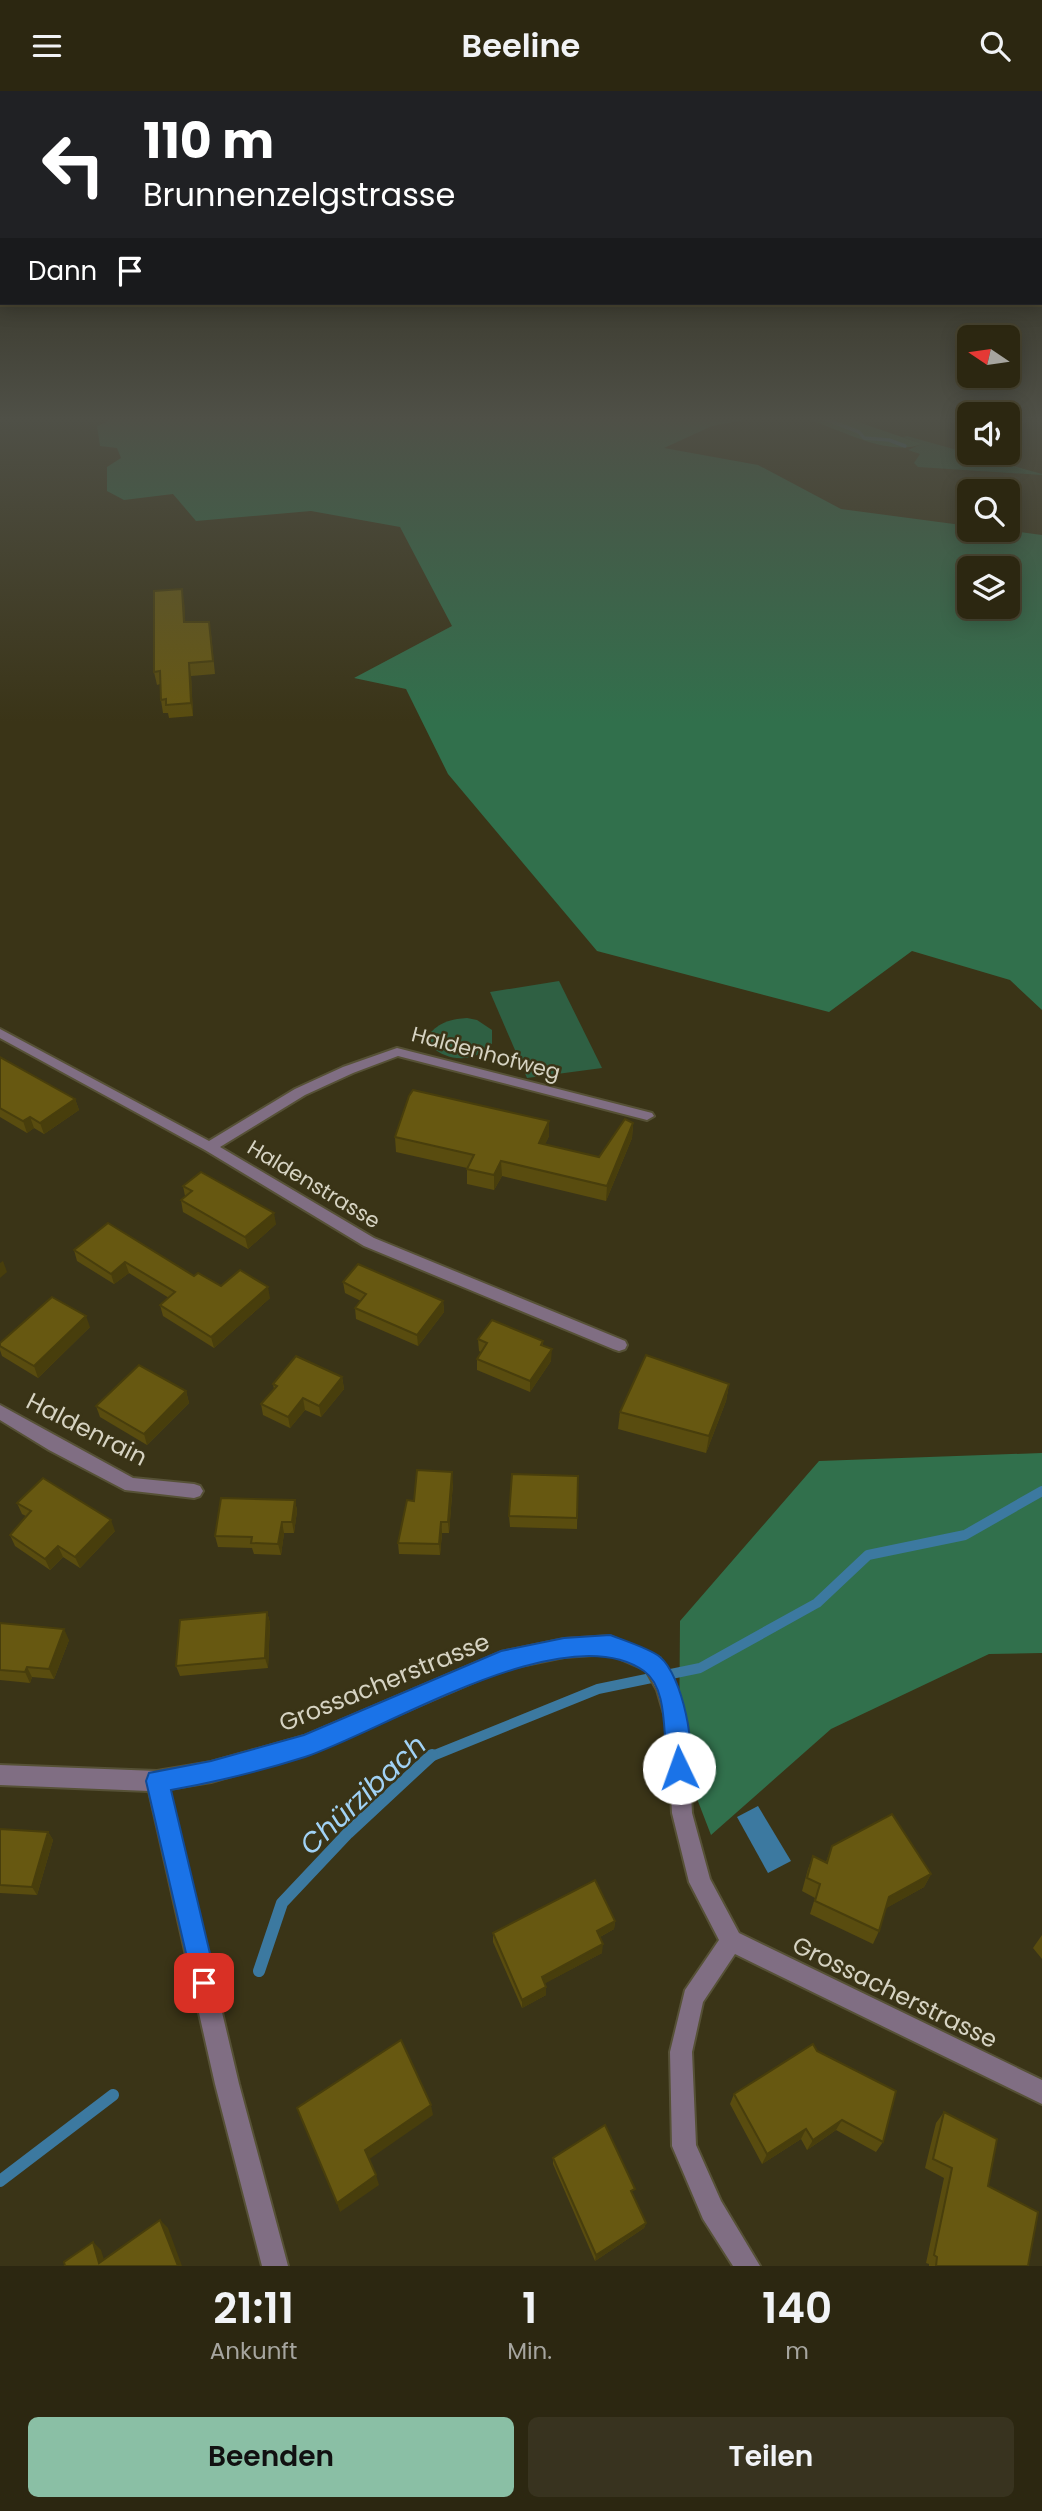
<!DOCTYPE html>
<html lang="de">
<meta charset="utf-8">
<style>
body{margin:0;font-family:Poppins,sans-serif;background:#38331f;color:#f1f3f6;height:100vh;display:flex;flex-direction:column;font-size:26px;white-space:nowrap}
*{box-sizing:border-box;margin:0}
p{font-size:23px;color:#a6a59f}
.icon{flex:none;width:38px;height:38px;fill:none;stroke:currentColor;stroke-width:2;stroke-linecap:round;stroke-linejoin:round}
.map{position:relative;height:2175px;overflow:hidden}
.sheet{display:flex;flex-direction:column;background:#2c2711;flex:1}
.sheet>*{flex:none}
.top-card{position:absolute;left:0px;top:0px;width:1043px;height:214px;box-shadow:0 4px 18px #0003,0 0 0 2px #484431;background:#202124;color:#fff;overflow:hidden}
.needle{width:46px;rotate:283deg}
.controls{position:absolute;left:957px;top:234px;display:grid;gap:14px}
.controls a{display:grid;place-items:center;width:63px;height:63px;border-radius:10px;background:#2c2711;box-shadow:0 4px 18px #0003,0 0 0 2px #484431;font-size:35px}
.pin{position:absolute;display:grid;place-items:center;width:60px;height:60px;color:#fff;margin:-30px;border-radius:14px;box-shadow:0 4px 10px #0006}
.me{position:absolute;width:77px;margin:-38px;rotate:357deg;stroke-linejoin:round;filter:drop-shadow(0 0 5px #0008)}
.turn{display:flex;align-items:center;gap:24px;height:147px;padding:0 28px;font-size:32px}
.turn .icon{width:91px;height:91px;stroke-width:2.5}
.turn b{display:block;font-size:49px;line-height:60px}
.then{display:flex;align-items:center;height:66px;padding:0 28px;background:#0003;gap:14px;font-size:26px}
.eta{display:flex;justify-content:space-evenly;align-items:center;height:119px;text-align:center}
.eta b{font-size:42px;font-weight:600;line-height:49px}
.action{display:flex;gap:14px;margin-top:auto;padding:14px 28px}
.action a{flex:1;height:80px;border-radius:10px;background:#8abfa5;color:#111;font-size:28px;font-weight:600;line-height:80px;text-align:center}
.action a+a{background:#38331f;color:#f1f3f6}
header{display:flex;justify-content:space-between;align-items:center;height:91px;padding:0 28px;background:#2c2711;font-size:32px;font-weight:600}
.map>svg:first-child{display:block}
</style>
<header><svg class="icon" aria-label="menu" viewBox="0 0 24 24"><path d="M4 6h16M4 12h16M4 18h16"/></svg>Beeline<svg class="icon" aria-label="search" viewBox="0 0 24 24"><circle cx="10" cy="10" r="6"/><path d="M15 15l6 6"/></svg></header>
<div class="map">
<svg width="1042" height="2175" viewBox="0 0 1042 2175">
<rect width="100%" height="100%" fill="#3a3417"/>
<g fill="#2f6043">
<polygon points="907,345 1042,383 1042,384 918,376 914,372 920,363 908,359 921,353 903,346"/>
<polygon points="559,890 602,977 527,987 490,901"/>
<path d="M467 927 477 929 492 939V953C477 971 448 972 431 955V941C442 930 453 928 467 927Z"/>
</g>
<g fill="#31704c" fill-rule="evenodd">
<path d="M106 326H761L712 335 664 357 758 374 841 418 969 435 970 439H1005L1042 444V919L1010 889 912 860 829 921 597 860 448 683 406 598 354 587 452 535 400 436 311 420 196 430 173 403 124 409 107 400V376L121 367 117 357 100 355 97 335 109 330ZM970 478H1008V516H970Z"/>
<path d="M801 326H844L922 353C887 367 836 336 801 326Z"/>
<polygon points="1042,1362 1042,1562 989,1563 831,1638 711,1744 679,1661 680,1530 819,1370"/>
</g>
<polygon fill="#3c79a0" points="758,1715 791,1770 768,1782 737,1726"/>
<g fill="none" stroke-linecap="round" stroke-linejoin="round">
<polyline stroke="#3c79a0" stroke-width="3.5" points="820,326 859,341 864,347 889,349 905,355"/>
<polyline stroke="#3c79a0" stroke-width="10" points="430,1666 598,1598 700,1577 817,1512 868,1464 965,1444 1042,1400"/>
<g stroke="#3c79a0" stroke-width="12">
<polyline points="259,1880 282,1812 348,1742 432,1664"/>
<polyline points="0,2090 113,2004"/>
</g>
<defs>
<g id="street">
<polygon points="0,938 209,1050 295,998 343,976 397,957 652,1022 654,1025 647,1029 398,965 353,982 305,1004 220,1056 374,1147 625,1250 627,1254 625,1258 619,1260 613,1258 364,1155 205,1059 0,947"/>
<polygon points="0,1314 133,1387 194,1393 200,1395 203,1400 200,1405 194,1407 125,1399 49,1359 0,1329"/>
<polygon points="610,1545 660,1567 676,1596 687,1633 692,1722 710,1788 739,1842 1042,1989 1042,2013 735,1863 703,1911 692,1961 696,2054 721,2110 760,2175 733,2175 703,2128 672,2055 670,1961 685,1899 719,1849 689,1791 672,1722 667,1633 657,1599 646,1579 609,1563 564,1566 502,1579 305,1664 211,1691 169,1698 239,1993 288,2175 262,2175 215,1993 149,1700 0,1694 0,1674 157,1680 211,1671 304,1645 501,1561 564,1548"/>
</g>
</defs>
<use href="#street" stroke="#565136" stroke-width="4"/>
<use href="#street" fill="#806e83" fill-rule="evenodd"/>
</g>
<g fill="#594c0f">
<polygon points="184,510 185,531 211,543 215,583 191,585 193,625 169,627 168,622 163,622 161,609 160,593 157,594 154,581"/>
<polygon points="0,966 75,1008 79,1019 44,1043 34,1037 27,1042 0,1026"/>
<polygon points="549,1030 549,1045 545,1053 599,1066 633,1032 632,1047 606,1110 502,1085 494,1099 467,1093 467,1077 396,1061 395,1046"/>
<polygon points="183,1095 276,1133 248,1158 183,1121 181,1109 185,1105"/>
<polygon points="74,1159 194,1185 221,1195 270,1207 214,1257 163,1225 160,1214 169,1207 129,1182 114,1193 77,1170"/>
<polygon points="343,1191 443,1210 444,1221 418,1255 356,1228 355,1217 361,1210 345,1202"/>
<polygon points="90,1236 38,1287 2,1265 0,1259 0,1252"/>
<polygon points="478,1248 543,1250 543,1255 551,1270 530,1301 477,1279 477,1268 481,1261 479,1260"/>
<polygon points="342,1286 344,1298 321,1326 305,1319 290,1337 263,1324 261,1313 274,1298 273,1293"/>
<polygon points="729,1293 726,1310 706,1362 618,1338 620,1321"/>
<polygon points="186,1300 189,1312 147,1354 100,1326 96,1315"/>
<polygon points="578,1385 577,1438 510,1436 509,1425"/>
<polygon points="453,1392 449,1442 442,1442 440,1464 399,1463 398,1452 414,1410"/>
<polygon points="295,1409 297,1420 294,1442 284,1442 281,1464 254,1463 252,1457 218,1456 215,1445"/>
<polygon points="17,1412 115,1440 80,1477 63,1466 50,1479 15,1455 10,1444 26,1425 22,1423"/>
<polygon points="267,1521 270,1532 268,1577 180,1585 176,1575"/>
<polygon points="0,1532 69,1549 54,1588 32,1586 30,1592 0,1589"/>
<polygon points="0,1738 48,1741 53,1749 37,1804 0,1802"/>
<polygon points="832,1755 931,1783 924,1796 886,1817 879,1840 873,1853 810,1823 815,1807 802,1800 808,1778 813,1765 826,1771"/>
<polygon points="615,1830 614,1838 600,1846 602,1862 545,1892 546,1896 546,1904 522,1917 493,1851 493,1842"/>
<polygon points="1042,1844 1042,1868 1033,1857"/>
<polygon points="817,1960 883,2051 876,2061 836,2039 807,2059 801,2048 762,2073 730,2013 734,2003"/>
<polygon points="944,2021 988,2095 1028,2175 929,2175 929,2173 926,2172 944,2087 925,2077 936,2032"/>
<polygon points="553,2067 634,2104 633,2105 646,2132 644,2137 595,2170 553,2073"/>
</g>
<g fill="#483e0c">
<polygon points="182,498 184,510 186,543 184,531"/>
<polygon points="189,572 191,585 193,625 191,612"/>
<polygon points="75,1008 79,1019 44,1043 40,1032"/>
<polygon points="30,1026 34,1037 27,1042 23,1030"/>
<polygon points="549,1030 549,1045 539,1066 539,1052"/>
<polygon points="633,1032 632,1047 606,1110 607,1095"/>
<polygon points="501,1070 502,1085 494,1099 494,1084"/>
<polygon points="274,1122 276,1133 248,1158 245,1146"/>
<polygon points="3,1170 7,1181 0,1187 0,1172"/>
<polygon points="125,1171 129,1182 114,1193 111,1183"/>
<polygon points="268,1196 270,1207 214,1257 211,1246"/>
<polygon points="443,1210 444,1221 418,1255 417,1244"/>
<polygon points="86,1225 90,1236 38,1287 34,1275"/>
<polygon points="552,1258 551,1270 530,1301 530,1290"/>
<polygon points="342,1286 344,1298 321,1326 319,1315"/>
<polygon points="729,1293 726,1310 706,1362 709,1345"/>
<polygon points="186,1300 189,1312 147,1354 144,1343"/>
<polygon points="303,1307 305,1319 290,1337 288,1326"/>
<polygon points="452,1381 453,1392 449,1442 448,1431"/>
<polygon points="295,1409 297,1420 294,1442 292,1431"/>
<polygon points="111,1429 115,1440 80,1477 75,1466"/>
<polygon points="282,1431 284,1442 281,1464 278,1453"/>
<polygon points="441,1431 442,1442 440,1464 439,1453"/>
<polygon points="58,1455 63,1466 50,1479 45,1468"/>
<polygon points="267,1521 270,1532 268,1577 265,1567"/>
<polygon points="64,1538 69,1549 54,1588 49,1578"/>
<polygon points="27,1576 32,1586 30,1592 25,1581"/>
<polygon points="48,1741 53,1749 37,1804 32,1796"/>
<polygon points="931,1783 924,1796 883,1819 889,1806"/>
<polygon points="615,1830 614,1838 596,1848 597,1840"/>
<polygon points="603,1853 602,1862 542,1894 542,1886"/>
<polygon points="546,1896 546,1904 522,1917 522,1909"/>
<polygon points="431,2014 433,2024 368,2069 365,2059"/>
<polygon points="842,2029 836,2039 807,2059 813,2049"/>
<polygon points="806,2038 801,2048 762,2073 767,2063"/>
<polygon points="376,2084 379,2094 340,2121 337,2112"/>
<polygon points="160,2129 168,2137 182,2175 178,2175"/>
<polygon points="646,2132 644,2137 595,2170 596,2164"/>
<polygon points="93,2151 101,2159 106,2175 99,2172"/>
</g>
<g fill="#675811" stroke="#483e0c" stroke-width="2">
<polygon points="182,498 184,531 209,531 213,570 189,572 191,612 166,614 166,608 161,609 160,580 154,581 154,500"/>
<polygon points="0,966 75,1008 40,1032 30,1026 23,1030 0,1017"/>
<polygon points="413,999 549,1030 539,1052 599,1066 625,1028 633,1032 607,1095 501,1070 494,1084 467,1078 474,1064 395,1046 409,1005"/>
<polygon points="201,1081 274,1122 245,1146 181,1109 192,1100 183,1095"/>
<polygon points="108,1132 194,1185 198,1182 221,1195 240,1179 268,1196 211,1246 160,1214 175,1201 125,1171 111,1183 74,1159"/>
<polygon points="358,1173 443,1210 417,1244 355,1217 366,1203 343,1191"/>
<polygon points="52,1206 86,1225 34,1275 0,1255 0,1252"/>
<polygon points="492,1229 543,1250 541,1254 552,1258 530,1290 477,1268 487,1252 478,1248"/>
<polygon points="646,1264 729,1293 709,1345 620,1321"/>
<polygon points="296,1265 342,1286 319,1315 303,1307 288,1326 261,1313 277,1295 273,1293"/>
<polygon points="139,1274 186,1300 144,1343 96,1315"/>
<polygon points="417,1379 452,1381 448,1431 441,1431 439,1453 398,1452 407,1409 414,1410"/>
<polygon points="512,1383 578,1385 577,1427 509,1425"/>
<polygon points="43,1387 111,1429 75,1466 58,1455 45,1468 10,1444 31,1420 17,1412"/>
<polygon points="221,1407 295,1409 292,1431 282,1431 278,1453 251,1452 252,1446 215,1445"/>
<polygon points="267,1521 265,1567 176,1575 180,1529"/>
<polygon points="0,1532 64,1538 49,1578 27,1576 25,1581 0,1579"/>
<polygon points="892,1723 931,1783 889,1806 879,1840 815,1810 820,1793 807,1787 813,1765 827,1772 832,1755"/>
<polygon points="0,1738 48,1741 32,1796 0,1794"/>
<polygon points="595,1789 615,1830 597,1840 603,1853 542,1886 546,1896 522,1909 493,1842"/>
<polygon points="401,1949 431,2014 365,2059 376,2084 337,2112 297,2017"/>
<polygon points="813,1953 817,1960 896,2000 883,2051 842,2029 813,2049 806,2038 767,2063 734,2003"/>
<polygon points="944,2021 997,2048 988,2095 1038,2121 1028,2175 936,2175 937,2166 934,2164 952,2077 933,2068"/>
<polygon points="605,2034 635,2098 631,2100 646,2132 596,2164 553,2067"/>
<polygon points="160,2129 178,2175 65,2175 64,2171 93,2151 99,2172"/>
</g>
<linearGradient id="sky" x2="0" y2="1"><stop stop-color="#201d0d"/><stop offset="0.52" stop-color="#4f5047"/><stop offset="1" stop-color="#4f5047" stop-opacity="0"/></linearGradient>
<rect width="1042" height="631" fill="url(#sky)"/>
<path fill="#1a73e8" stroke="#114b97" stroke-width="2" d="M610 1544C623 1549 651 1558 660 1566 682 1584 698 1660 687 1685L679 1689 671 1685C660 1658 672 1600 644 1580 566 1524 385 1639 305 1666 261 1680 216 1691 171 1699L217 1892 213 1901 204 1905 195 1901 146 1690 149 1682 211 1670 304 1644 501 1560 564 1547Z"/>
<g text-anchor="middle" dominant-baseline="central" stroke-width="5" stroke-linejoin="round" paint-order="stroke">
<g font-size="21" fill="#d6d3c2" stroke="#3a3417">
<text transform="translate(486 962) rotate(15)">Haldenhofweg</text>
<text transform="translate(314 1093) rotate(31)">Haldenstrasse</text>
</g>
<g font-size="24" fill="#d6d3c2" stroke="#3a3417">
<text transform="translate(87 1338) rotate(27)">Haldenrain</text>
<text transform="translate(384 1591) rotate(-22)">Grossacherstrasse</text>
<text transform="translate(895 1901) rotate(26)">Grossacherstrasse</text>
</g>
<g font-size="28" font-style="italic" fill="#a1d2f5" stroke="#3a3417">
<text transform="translate(363 1704) rotate(-43)">Chürzibach</text>
</g>
</g>
</svg>
<div class="controls">
<a><svg class="needle" viewBox="-14 -14 28 28"><path d="M0-13l5 13h-10z" fill="#e53935"/><path d="M0 13l5-13h-10z" fill="#a6a59f"/></svg></a>
<a><svg class="icon" aria-label="sound" viewBox="0 0 24 24"><path d="M4 9h4l5-4v14l-5-4H4zM17 9q2 3 0 6"/></svg></a>
<a><svg class="icon" aria-label="search" viewBox="0 0 24 24"><circle cx="10" cy="10" r="6"/><path d="M15 15l6 6"/></svg></a>
<a><svg class="icon" aria-label="layers" viewBox="0 0 24 24"><path d="M12 4l9 5-9 5-9-5zM3 14l9 5 9-5"/></svg></a>
</div>
<div class="pin" style="left:204px;top:1892px;background:#d93025"><svg class="icon" aria-label="arrive" viewBox="0 0 24 24"><path d="M6 21V4h12l-3 4 3 4H6"/></svg></div>
<svg class="me" style="left:679px;top:1677px" viewBox="-20 -20 40 40"><circle r="19" fill="#fff"/><path d="M0-13L10 11 0 6-10 11z" fill="#1a73e8"/></svg>
<div class="top-card">
<div class="turn"><svg class="icon" aria-label="left" viewBox="0 0 24 24"><path d="M17 20v-9H6M10 6l-5 5 5 5"/></svg><div><b>110 m</b>Brunnenzelgstrasse</div></div>
<div class="then">Dann<svg class="icon" aria-label="arrive" viewBox="0 0 24 24"><path d="M6 21V4h12l-3 4 3 4H6"/></svg></div>
</div>
</div>
<section class="sheet">
<div class="eta">
<div><b>21:11</b><p>Ankunft</p></div>
<div><b>1</b><p>Min.</p></div>
<div><b>140</b><p>m</p></div>
</div>
<div class="action"><a>Beenden</a><a>Teilen</a></div>
</section>
